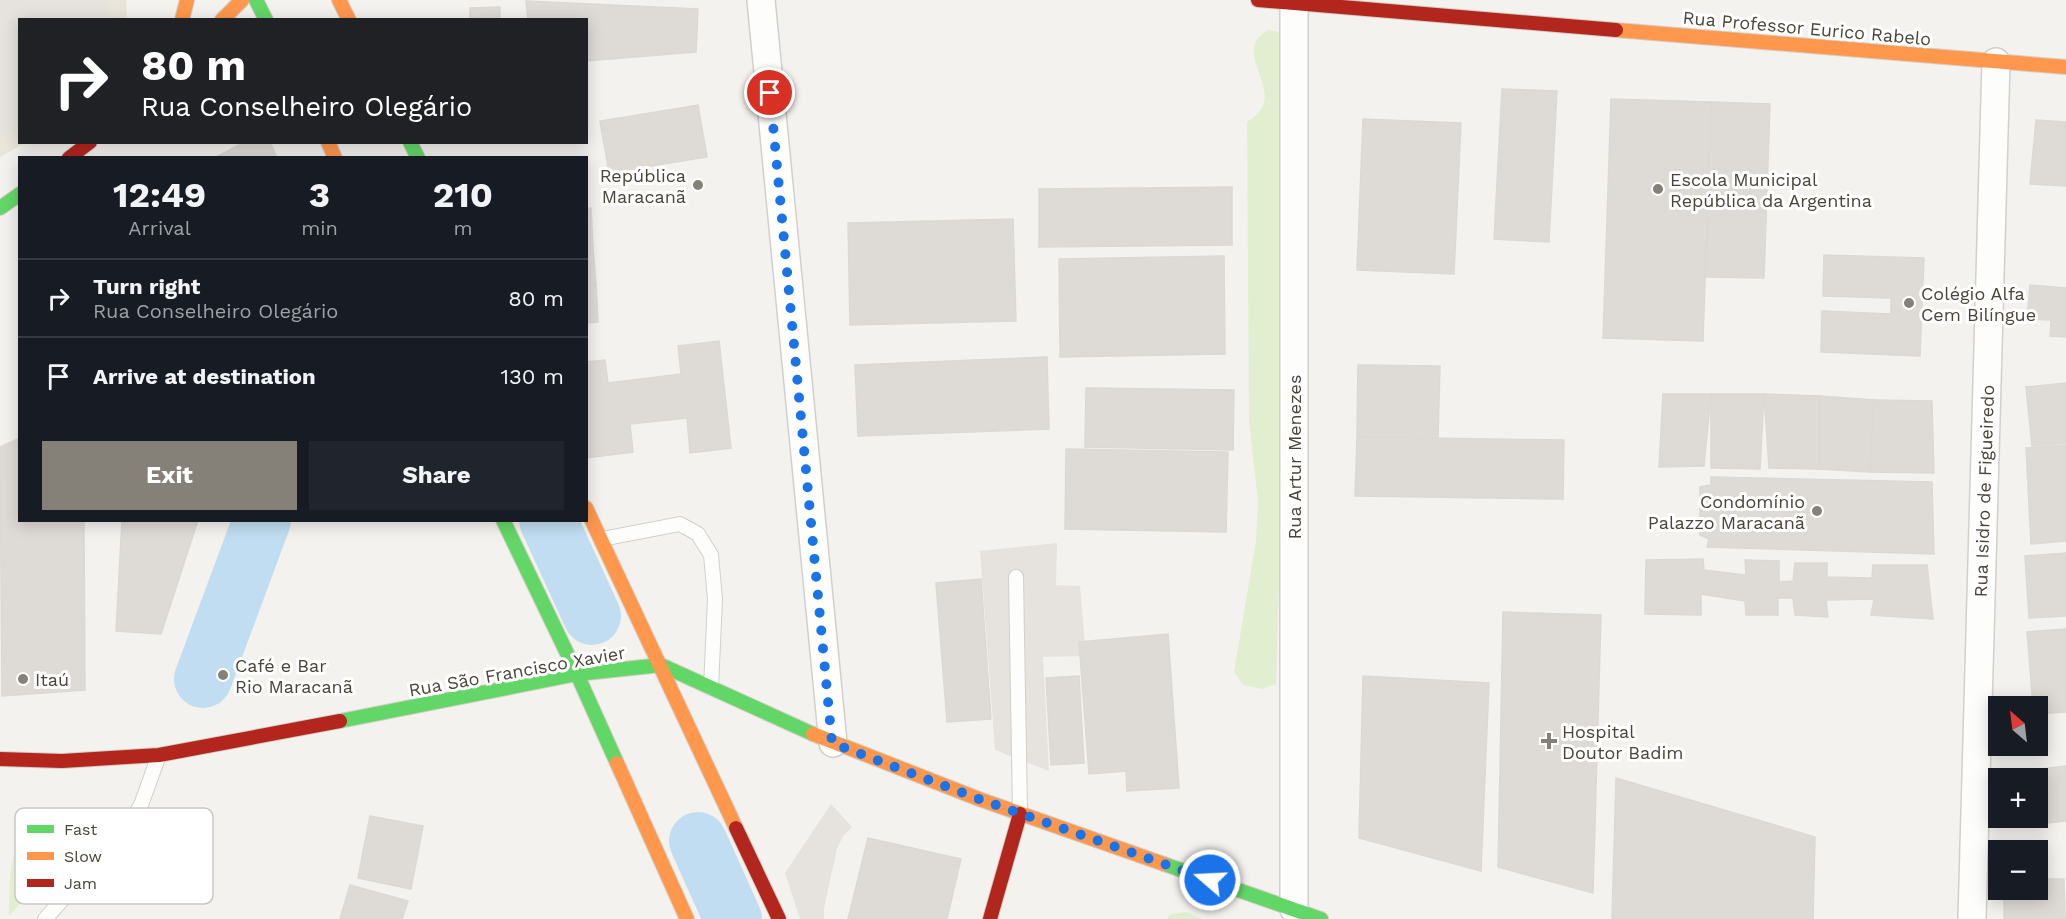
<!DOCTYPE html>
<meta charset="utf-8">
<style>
body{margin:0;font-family:"Work Sans",sans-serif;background:#20242c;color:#f1f3f6;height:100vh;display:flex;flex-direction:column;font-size:22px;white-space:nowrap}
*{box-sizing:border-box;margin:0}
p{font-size:20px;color:#9ea1a6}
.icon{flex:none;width:33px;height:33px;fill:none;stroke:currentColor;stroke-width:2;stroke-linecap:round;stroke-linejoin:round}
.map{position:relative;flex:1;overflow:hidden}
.details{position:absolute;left:18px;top:156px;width:570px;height:366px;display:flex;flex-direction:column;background:#171b24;border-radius:0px;box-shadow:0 3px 15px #0003}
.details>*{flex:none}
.guide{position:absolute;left:18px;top:18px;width:570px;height:126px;border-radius:0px;box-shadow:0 3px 15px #0003;background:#202124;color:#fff;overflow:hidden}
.needle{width:39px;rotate:332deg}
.controls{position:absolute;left:1988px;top:696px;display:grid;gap:12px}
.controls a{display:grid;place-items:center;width:60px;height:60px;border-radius:0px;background:#171b24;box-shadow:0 3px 15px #0003;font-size:30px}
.pin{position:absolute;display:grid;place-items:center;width:51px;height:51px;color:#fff;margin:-26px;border:3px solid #fff;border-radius:50%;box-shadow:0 2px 6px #0007}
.me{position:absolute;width:66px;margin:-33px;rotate:289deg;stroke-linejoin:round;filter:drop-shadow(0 0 4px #0008)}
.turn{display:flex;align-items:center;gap:21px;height:126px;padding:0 24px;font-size:27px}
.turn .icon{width:78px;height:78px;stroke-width:2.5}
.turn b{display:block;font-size:42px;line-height:51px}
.eta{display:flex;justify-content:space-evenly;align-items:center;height:102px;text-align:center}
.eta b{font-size:36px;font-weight:700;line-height:42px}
.action{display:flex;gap:12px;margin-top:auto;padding:12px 24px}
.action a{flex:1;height:69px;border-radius:0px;background:#868178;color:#fff;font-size:24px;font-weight:700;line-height:69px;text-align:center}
.action a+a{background:#20242c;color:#f1f3f6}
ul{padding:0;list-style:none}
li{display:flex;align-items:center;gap:18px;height:78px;padding:0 24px;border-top:2px solid #363941}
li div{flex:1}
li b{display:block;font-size:22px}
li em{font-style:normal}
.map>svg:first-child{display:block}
</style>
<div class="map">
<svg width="2066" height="919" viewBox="0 0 2066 919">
<rect width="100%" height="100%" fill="#f4f2ee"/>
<polygon fill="#eae5da" points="0,0 126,0 127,19 20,20 20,142 25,143 0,157"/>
<g fill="#e1eecf">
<path d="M1269 30 1287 34 1295 45 1276 684 1262 689 1243 685 1234 672 1256 541 1258 501 1249 422 1247 122C1251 119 1256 116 1259 112 1281 87 1230 50 1269 30Z"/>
<path d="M100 816 9 916C11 881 4 837 44 823 59 818 84 818 100 816Z"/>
<polygon points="1187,912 1203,919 1167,919 1171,914"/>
</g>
<g fill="#e6e3df">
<polygon points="0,0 107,0 108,19 20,20 19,126 0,138"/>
<polygon points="1057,543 1056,585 1080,586 1086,656 1043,657 1049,771 995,750 980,551"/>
<polygon points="831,804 852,827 843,836 837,849 824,908 824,919 800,919 785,873"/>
</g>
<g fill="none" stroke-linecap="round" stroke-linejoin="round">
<g stroke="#c0ddf1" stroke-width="58">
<polyline points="548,520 592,616"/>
<polyline points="203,679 262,520"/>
<polyline points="698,841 733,919"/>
</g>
</g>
<g fill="#dedbd6" stroke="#dcd9d4" stroke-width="1.5">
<polygon points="526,1 698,9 696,52 586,61 586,20 528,20"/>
<polygon points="500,7 500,20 470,20 470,8"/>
<polygon points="1502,89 1557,91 1549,242 1494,239"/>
<polygon points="1611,99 1711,102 1703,341 1603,338"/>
<polygon points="1711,102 1770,104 1764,278 1706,277"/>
<polygon points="698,105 707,157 609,173 600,121"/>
<polygon points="1363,119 1461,123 1454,274 1357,270"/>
<polygon points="2036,120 2066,122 2066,186 2030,184"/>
<polygon points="245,142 270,142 277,158 214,158"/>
<polygon points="1232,187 1232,245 1039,247 1039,189"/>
<polygon points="591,208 593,247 586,247 586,209"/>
<polygon points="1013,219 1016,321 850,325 848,223"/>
<polygon points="586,247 593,247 596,284 586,284"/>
<polygon points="1824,255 1924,258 1920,356 1821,352 1822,311 1891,314 1891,298 1823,296"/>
<polygon points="1224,256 1225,354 1060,357 1059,259"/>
<polygon points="586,284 596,284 598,322 586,323"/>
<polygon points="2030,285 2066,288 2066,337 2050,336 2051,320 2027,319"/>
<polygon points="719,341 731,448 690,453 687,418 630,424 633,452 586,458 586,362 605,360 608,383 681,374 678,346"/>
<polygon points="1047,357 1049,429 858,436 855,365"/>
<polygon points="1358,365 1440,366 1438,438 1357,437"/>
<polygon points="2066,383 2066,443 2032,446 2026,387"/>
<polygon points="1086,388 1234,390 1233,450 1085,447"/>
<polygon points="1663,394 1711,394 1704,466 1659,467"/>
<polygon points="1711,394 1764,394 1760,469 1711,468"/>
<polygon points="1764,394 1819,396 1819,469 1769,468"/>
<polygon points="1819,396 1874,400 1870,472 1819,469"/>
<polygon points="1874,400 1932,401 1934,473 1870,472"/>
<polygon points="1357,437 1564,440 1563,499 1355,496"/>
<polygon points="20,438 20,520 84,520 85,690 2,696 0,447"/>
<polygon points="2066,445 2066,541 2031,544 2026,448"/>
<polygon points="1066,449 1228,452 1226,532 1065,529"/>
<polygon points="1711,477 1932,482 1934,554 1707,547 1709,539 1700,535 1700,487 1711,485"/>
<polygon points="122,520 198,520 161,634 116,631"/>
<polygon points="2066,553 2066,616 2029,618 2025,556"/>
<polygon points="1703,559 1704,570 1746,575 1745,560 1779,561 1779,582 1793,581 1795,563 1827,563 1827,577 1872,578 1873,565 1927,565 1933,619 1871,615 1874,599 1826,600 1828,617 1795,615 1793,598 1778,598 1778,615 1746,615 1745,601 1701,594 1701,615 1645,614 1646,560"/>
<polygon points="981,579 991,719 947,722 936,583"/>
<polygon points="1503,612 1601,615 1593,893 1498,867"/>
<polygon points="2066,629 2066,712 2037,714 2037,706 2033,706 2027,632"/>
<polygon points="1168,634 1179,788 1127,791 1126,771 1089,774 1079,642"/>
<polygon points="1079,676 1084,763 1051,765 1046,678"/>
<polygon points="1363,676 1489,683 1481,871 1359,838"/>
<polygon points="2066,766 2066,821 2012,827 2011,818 2037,818 2037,778 2007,778 2006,773"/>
<polygon points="1616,778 1815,837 1813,919 1612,919"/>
<polygon points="370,816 423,826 411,889 358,878"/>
<polygon points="868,838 961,859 947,919 848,919"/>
<polygon points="2037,879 2064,879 2065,919 2004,919 2004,890 2037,890"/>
<polygon points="350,885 408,901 402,919 340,919"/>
</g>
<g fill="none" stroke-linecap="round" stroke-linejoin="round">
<defs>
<g id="lane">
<polyline points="602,539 680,524 698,534 711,555 715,599 711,688"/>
<polyline points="1016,577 1020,812"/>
<polyline points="45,919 126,829 141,805 159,755"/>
</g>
<g id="street">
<polyline points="761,0 833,743"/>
<polyline points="1294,4 1294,909"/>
<polyline points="1972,919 1996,62"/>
</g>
<g id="fast">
<polyline points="256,0 266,20"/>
<polyline points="410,142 418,158"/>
<polyline points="0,208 20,194"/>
<polyline points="503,520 577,674 617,763"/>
<polyline points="340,721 577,674 661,665 813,734"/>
<polyline points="1164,864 1321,919"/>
</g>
<g id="slow">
<polyline points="339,0 349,20"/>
<polyline points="182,20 187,0"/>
<polyline points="222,20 242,0"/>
<polyline points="1616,30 2066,67"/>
<polyline points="328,142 335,158"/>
<polyline points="586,508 736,828"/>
<polyline points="813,734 979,799 1164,864"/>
<polyline points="617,763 687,919"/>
</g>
<g id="jam">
<polyline points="1258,0 1616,30"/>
<polyline points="69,158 90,142"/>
<polyline points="0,759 62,761 159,755 340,721"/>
<polyline points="736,828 779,919"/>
<polyline points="990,919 1020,814"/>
</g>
</defs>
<use href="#lane" stroke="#d2d0cb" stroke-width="16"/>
<use href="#street" stroke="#d2d0cb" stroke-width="30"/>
<use href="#fast" stroke="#d3cfc5" stroke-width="16"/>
<use href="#slow" stroke="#d3cfc5" stroke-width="16"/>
<use href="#jam" stroke="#d3cfc5" stroke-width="16"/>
<use href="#lane" stroke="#fdfdfc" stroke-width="14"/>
<use href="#street" stroke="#fdfdfc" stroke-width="27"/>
<use href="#fast" stroke="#63d668" stroke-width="14"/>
<use href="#slow" stroke="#ff974d" stroke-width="14"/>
<use href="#jam" stroke="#b3261e" stroke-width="14"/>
</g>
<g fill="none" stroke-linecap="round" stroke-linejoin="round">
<polyline stroke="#1a73e8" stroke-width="10" stroke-dasharray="0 18" points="770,93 832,743 979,799 1210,880"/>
</g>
<g fill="#868178" stroke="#fff" stroke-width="2">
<circle cx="698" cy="185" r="6"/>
<circle cx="1658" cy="189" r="6"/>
<circle cx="1909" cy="303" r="6"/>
<circle cx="1817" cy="511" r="6"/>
<circle cx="223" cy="675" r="6"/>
<circle cx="23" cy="679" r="6"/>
<path d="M1546 732h6v6h6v6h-6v6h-6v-6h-6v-6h6z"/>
</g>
<g text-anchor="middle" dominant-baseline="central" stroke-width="6" stroke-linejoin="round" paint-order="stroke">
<g font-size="18" fill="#4b4439" stroke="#fff">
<text transform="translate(1807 28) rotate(5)">Rua Professor Eurico Rabelo</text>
<text transform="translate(1294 457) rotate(-90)">Rua Artur Menezes</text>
<text transform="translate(1984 491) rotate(-88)">Rua Isidro de Figueiredo</text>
<text transform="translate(517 671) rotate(-10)">Rua São Francisco Xavier</text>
</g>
<g font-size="18" fill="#4b4439" stroke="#fff" text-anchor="start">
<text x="686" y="175" text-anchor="end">República<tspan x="686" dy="21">Maracanã</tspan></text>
<text x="1670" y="179">Escola Municipal<tspan x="1670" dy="21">República da Argentina</tspan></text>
<text x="1921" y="293">Colégio Alfa<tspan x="1921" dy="21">Cem Bilíngue</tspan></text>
<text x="1805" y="501" text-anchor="end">Condomínio<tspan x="1805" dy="21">Palazzo Maracanã</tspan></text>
<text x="235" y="665">Café e Bar<tspan x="235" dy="21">Rio Maracanã</tspan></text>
<text x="35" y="679">Itaú</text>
<text x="1562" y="731">Hospital<tspan x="1562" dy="21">Doutor Badim</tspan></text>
</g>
</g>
<rect x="15" y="808" width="198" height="96" rx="9" fill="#fff" stroke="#c9c7c4" stroke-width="1.5"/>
<rect x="27" y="825" width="27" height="8" fill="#63d668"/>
<rect x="27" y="852" width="27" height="8" fill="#ff974d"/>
<rect x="27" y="879" width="27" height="8" fill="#b3261e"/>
<g font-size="16" fill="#4b4439">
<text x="64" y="835">Fast</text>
<text x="64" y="862">Slow</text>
<text x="64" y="889">Jam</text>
</g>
</svg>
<div class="controls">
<a><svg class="needle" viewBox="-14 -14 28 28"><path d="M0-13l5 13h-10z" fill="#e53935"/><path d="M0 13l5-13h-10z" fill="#9ea1a6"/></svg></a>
<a>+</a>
<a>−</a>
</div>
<div class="pin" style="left:770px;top:93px;background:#d93025"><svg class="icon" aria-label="arrive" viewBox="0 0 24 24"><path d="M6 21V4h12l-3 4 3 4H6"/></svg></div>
<svg class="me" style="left:1210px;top:880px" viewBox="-20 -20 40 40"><circle r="17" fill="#1a73e8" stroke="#fff" stroke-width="3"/><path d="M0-11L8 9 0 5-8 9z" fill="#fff"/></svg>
<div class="guide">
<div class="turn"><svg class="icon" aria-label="right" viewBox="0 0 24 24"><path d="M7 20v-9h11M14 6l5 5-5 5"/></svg><div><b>80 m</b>Rua Conselheiro Olegário</div></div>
</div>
<section class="details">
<div class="eta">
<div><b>12:49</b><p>Arrival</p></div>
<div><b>3</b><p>min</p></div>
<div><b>210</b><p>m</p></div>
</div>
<ul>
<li><svg class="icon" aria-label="right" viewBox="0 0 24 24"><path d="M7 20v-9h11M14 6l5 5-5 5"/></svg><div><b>Turn right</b><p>Rua Conselheiro Olegário</p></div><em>80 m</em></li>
<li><svg class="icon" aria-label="arrive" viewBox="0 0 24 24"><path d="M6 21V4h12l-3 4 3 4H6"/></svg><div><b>Arrive at destination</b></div><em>130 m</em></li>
</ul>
<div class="action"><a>Exit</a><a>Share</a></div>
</section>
</div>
